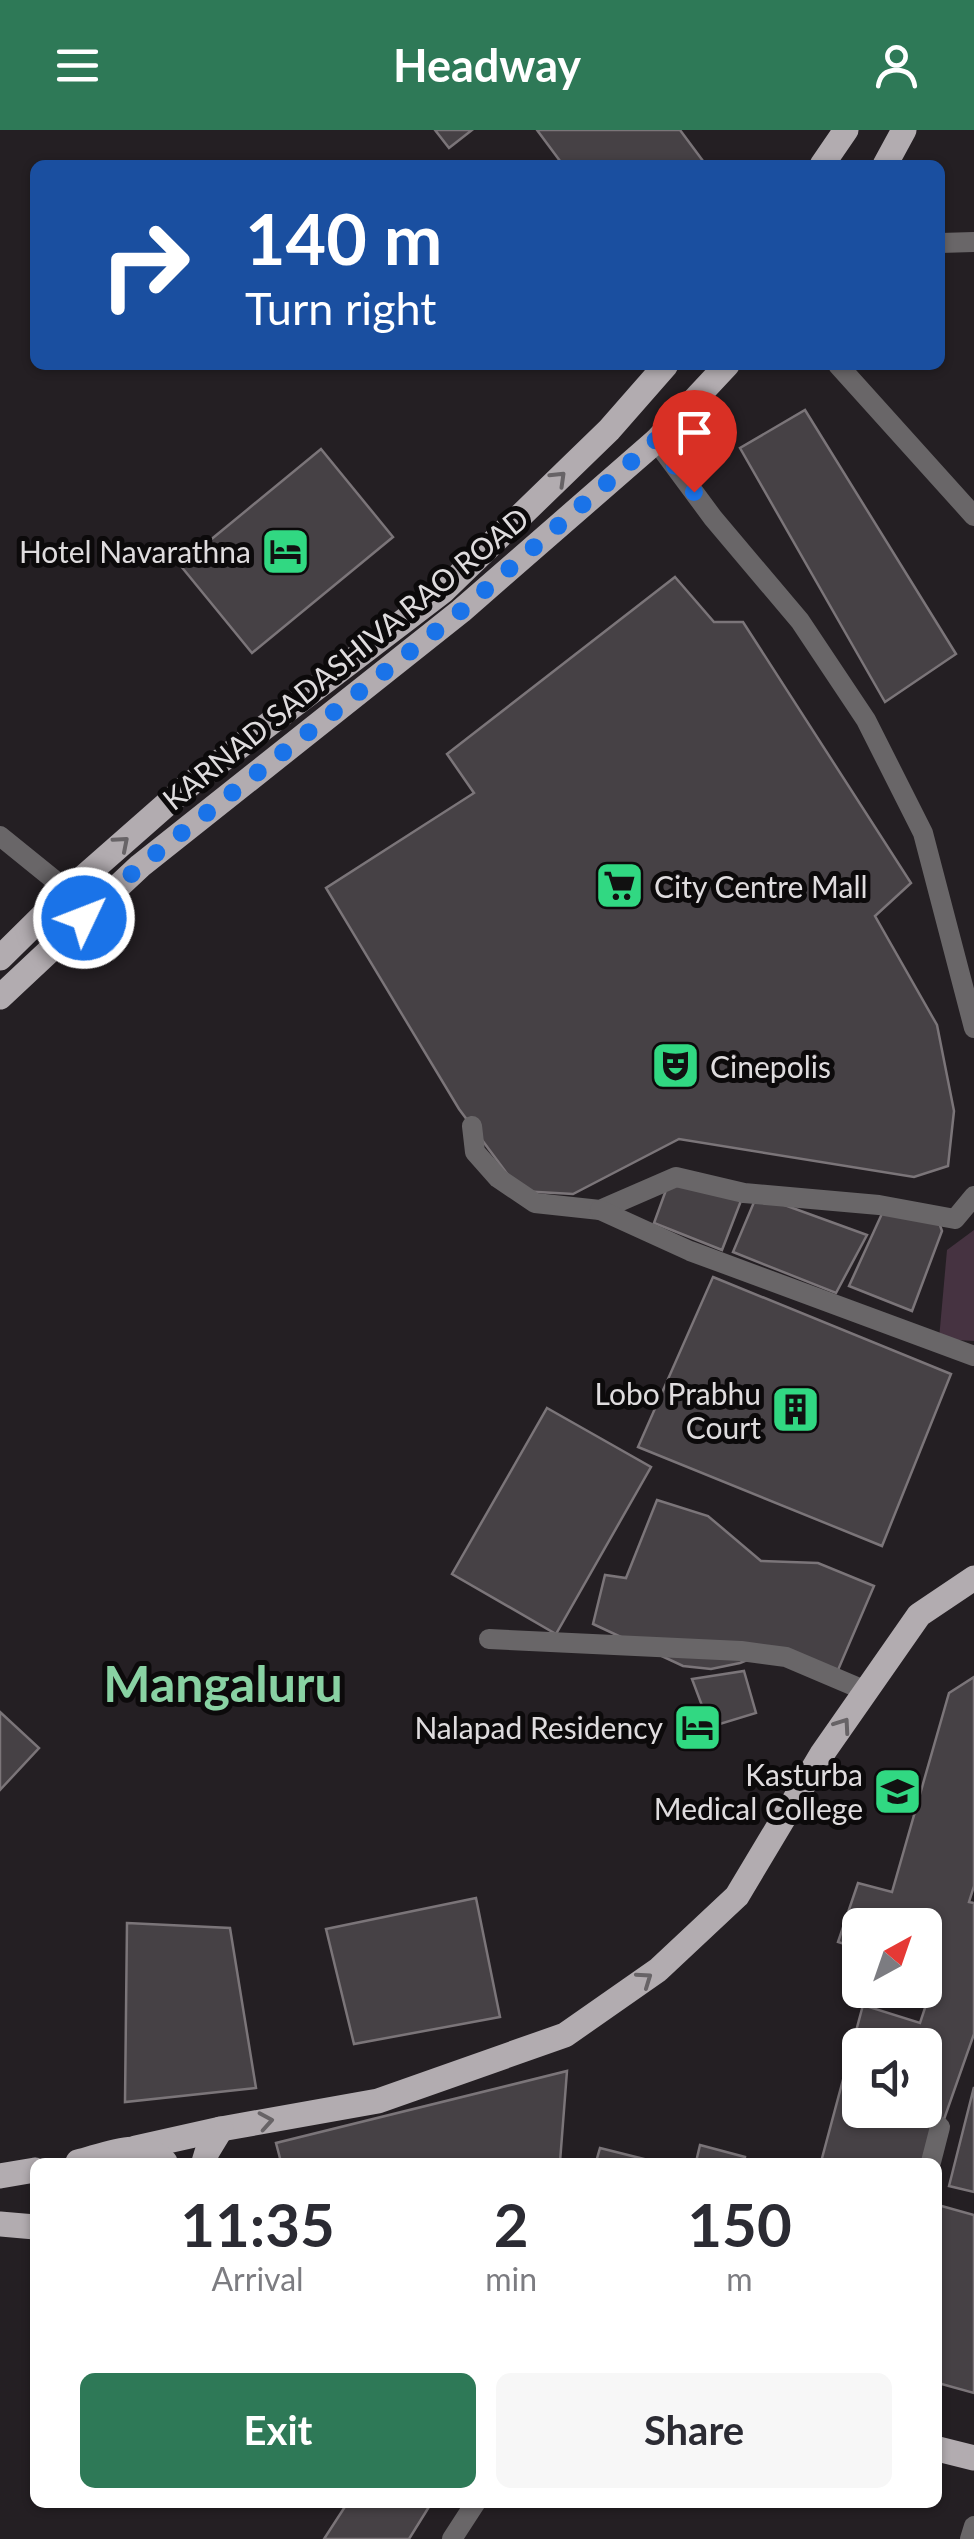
<!DOCTYPE html>
<style>
body{margin:0;font-family:Lato,sans-serif;background:#f7f7f7;color:#2b2b33;height:100vh;display:flex;flex-direction:column;font-size:38px;white-space:nowrap}
*{box-sizing:border-box;margin:0}
p{font-size:32px;color:#7c7c81}
.icon{flex:none;width:55px;height:55px;fill:none;stroke:currentColor;stroke-width:2;stroke-linecap:round;stroke-linejoin:round}
.map{position:relative;flex:1;overflow:hidden}
.panel{position:absolute;left:30px;top:2028px;width:912px;height:350px;display:flex;flex-direction:column;background:#fff;border-radius:15px;box-shadow:0 2px 8px #0004}
.panel>*{flex:none}
.guide{position:absolute;left:30px;top:30px;width:915px;height:210px;border-radius:15px;box-shadow:0 2px 8px #0004;background:#1a4fa0;color:#fff;overflow:hidden}
.needle{width:65px;rotate:40deg}
.controls{position:absolute;left:842px;top:1778px;display:grid;gap:20px}
.controls a{display:grid;place-items:center;width:100px;height:100px;border-radius:15px;background:#fff;box-shadow:0 2px 8px #0004;font-size:50px}
.pin{position:absolute;display:grid;place-items:center;width:85px;height:85px;color:#fff;margin:-102px -42px;border-radius:50% 50% 50% 0;rotate:-45deg;box-shadow:0 0 10px #0007}
.pin .icon{rotate:45deg}
.me{position:absolute;width:110px;margin:-55px;rotate:47deg;stroke-linejoin:round;filter:drop-shadow(0 0 8px #0008)}
.turn{display:flex;align-items:center;gap:35px;height:210px;padding:0 50px;font-size:45px}
.turn .icon{width:130px;height:130px;stroke-width:2.5}
.turn b{display:block;font-size:70px;line-height:85px}
.eta{display:flex;justify-content:space-evenly;align-items:center;height:170px;text-align:center}
.eta b{font-size:60px;font-weight:700;line-height:70px}
.cta{display:flex;gap:20px;margin-top:auto;padding:20px 50px}
.cta a{flex:1;height:115px;border-radius:15px;background:#2e7957;color:#fff;font-size:40px;font-weight:700;line-height:115px;text-align:center}
.cta a+a{background:#f7f7f7;color:#2b2b33}
header{display:flex;justify-content:space-between;align-items:center;height:130px;padding:0 50px;background:#2e7957;color:#fff;font-size:45px;font-weight:700}
.map>svg:first-child{display:block}
</style>
<header><svg class="icon" aria-label="menu" viewBox="0 0 24 24"><path d="M4 6h16M4 12h16M4 18h16"/></svg>Headway<svg class="icon" aria-label="person" viewBox="0 0 24 24"><circle cx="12" cy="8" r="4"/><path d="M4 21q1-7 8-7t8 7"/></svg></header>
<div class="map">
<svg width="974" height="2409" viewBox="0 0 974 2409">
<rect width="100%" height="100%" fill="#241f23"/>
<polygon fill="#463341" points="974,1100 974,1211 939,1209 947,1120"/>
<g fill="#464145" stroke="#7b7579" stroke-width="2.5" fill-rule="evenodd">
<polygon points="435,0 472,0 449,18"/>
<polygon points="537,0 680,0 706,35 563,35"/>
<polygon points="805,280 956,524 885,572 740,318"/>
<polygon points="321,319 393,407 252,523 180,435"/>
<polygon points="675,447 714,492 743,492 911,753 875,786 937,895 954,981 948,1036 914,1047 679,1009 573,1064 520,1061 459,979 326,758 474,663 447,624"/>
<polygon points="670,1049 744,1063 722,1120 654,1093"/>
<polygon points="757,1065 867,1105 836,1163 733,1122"/>
<polygon points="885,1077 935,1081 942,1101 912,1181 849,1156"/>
<polygon points="713,1147 951,1244 882,1416 638,1317"/>
<polygon points="547,1278 651,1337 556,1504 452,1444"/>
<polygon points="657,1370 708,1386 761,1431 818,1433 874,1456 838,1540 777,1518 740,1533 711,1539 683,1536 593,1494 605,1445 626,1448"/>
<polygon points="744,1541 756,1583 710,1597 692,1549"/>
<path d="M974 1547V1756L969 1772 974 1773V1904L929 2032H821L863 1875 920 1893 936 1845 925 1842V1795H860V1819L838 1812 858 1753 892 1762 949 1563ZM860 1915H925V1980H860Z"/>
<polygon points="0,1582 39,1618 0,1660"/>
<polygon points="476,1768 500,1887 354,1914 326,1799"/>
<polygon points="127,1793 230,1798 256,1958 125,1972"/>
<polygon points="567,1941 560,2032 281,2032 276,2013"/>
<polygon points="974,1957 974,2062 949,2056"/>
<polygon points="700,2015 745,2027 744,2032 696,2032"/>
<polygon points="600,2018 656,2032 596,2032"/>
<polygon points="938,2075 974,2085 974,2263 938,2253"/>
<polygon points="348,2372 432,2372 409,2409 324,2409"/>
</g>
<g fill="none" stroke-linecap="round" stroke-linejoin="round">
<g stroke="#696668" stroke-width="20">
<polyline points="656,311 713,388 800,491 866,590 923,703 974,898"/>
<polyline points="0,706 68,761"/>
<polyline points="472,996 475,1022 498,1048 535,1073 600,1080 676,1047 744,1063 879,1075 955,1089 974,1066"/>
<polyline points="600,1080 690,1121 974,1226"/>
<polyline points="489,1509 741,1521 786,1527 866,1561"/>
<polyline points="931,2032 940,1997"/>
</g>
<g stroke="#696668" stroke-width="20">
<polyline points="940,113 974,112"/>
<polyline points="838,235 974,386"/>
<polyline points="452,2409 476,2372"/>
<polyline points="970,2409 974,2396"/>
</g>
<g stroke="#b2acb0" stroke-width="25">
<polyline points="822,35 846,0"/>
<polyline points="885,35 904,0"/>
<polyline points="0,828 68,761 184,659 443,461 609,300 666,235"/>
<polyline points="0,867 140,736 461,481 656,311 727,235"/>
<polyline points="136,2018 221,1999 378,1971 565,1905 658,1840 737,1766 822,1624 919,1485 974,1448"/>
<path d="M78 2032C106 2025 143 2007 165 2032"/>
<polyline points="204,2032 207,2022 221,1999"/>
<polyline points="0,2046 35,2040"/>
<polyline points="0,2094 35,2097"/>
<polyline points="938,2319 974,2328"/>
</g>
</g>
<defs><path id="oneway-chevron" d="M-2-3.5L2.5 0L-2 3.5" fill="none" stroke-width="1.6" stroke-linecap="round" stroke-linejoin="round" transform="scale(2.5)"/></defs>
<g stroke="#676366">
<use href="#oneway-chevron" transform="translate(559 348) rotate(-44)"/>
<use href="#oneway-chevron" transform="translate(122 713) rotate(-41)"/>
<use href="#oneway-chevron" transform="translate(843 1595) rotate(-55)"/>
<use href="#oneway-chevron" transform="translate(645 1849) rotate(-35)"/>
<use href="#oneway-chevron" transform="translate(266 1991) rotate(-10)"/>
</g>
<g fill="none" stroke-linecap="round" stroke-linejoin="round">
<polyline stroke="#1a73e8" stroke-width="18" stroke-dasharray="0 32.4" points="84,788 140,736 461,481 656,310 694,362"/>
</g>
<defs>
<symbol id="hotel-square" viewBox="-11 -11 22 22"><rect x="-9" y="-9" width="18" height="18" rx="4" fill="#31d882" stroke="#0c0a0b"/><path d="M-6-4.5h1.5V1H6V5H4.5V3h-9V5H-6ZM-4 0a1.8 1.8 0 1 1 3.6 0ZM.5 0V-2.5h3Q6-2.5 6 0Z" fill="#111"/></symbol>
<symbol id="supermarket-square" viewBox="-11 -11 22 22"><rect x="-9" y="-9" width="18" height="18" rx="4" fill="#31d882" stroke="#0c0a0b"/><path d="M-6-5.5h2.5l.6 2H6L4.5 2H-2.5L-4.4-4H-6ZM-1.5 3.2a1.3 1.3 0 1 0 .1 0ZM3 3.2a1.3 1.3 0 1 0 .1 0Z" fill="#111"/></symbol>
<symbol id="theatre-square" viewBox="-11 -11 22 22"><rect x="-9" y="-9" width="18" height="18" rx="4" fill="#31d882" stroke="#0c0a0b"/><path d="M-5-5.5Q0-4 5-5.5V0Q5 5 0 6Q-5 5-5 0ZM-3.3-2.5H-1v1.5H-3.3ZM1-2.5H3.3v1.5H1ZM-2.8 1Q0 5.5 2.8 1Z" fill="#111"/></symbol>
<symbol id="building-square" viewBox="-11 -11 22 22"><rect x="-9" y="-9" width="18" height="18" rx="4" fill="#31d882" stroke="#0c0a0b"/><path d="M-4-6H4V6H1V3H-1V6H-4ZM-2.5-4.3h1.7v1.8h-1.7ZM.8-4.3h1.7v1.8H.8ZM-2.5-1h1.7V.8h-1.7ZM.8-1h1.7V.8H.8Z" fill="#111"/></symbol>
<symbol id="university-square" viewBox="-11 -11 22 22"><rect x="-9" y="-9" width="18" height="18" rx="4" fill="#31d882" stroke="#0c0a0b"/><path d="M0-5L7-2L0 1L-7-2ZM-4 1L0 2.5L4 1V4Q0 6-4 4Z" fill="#111"/></symbol>
</defs>
<g fill-rule="evenodd">
<use href="#hotel-square" x="258" y="394" width="55" height="55"/>
<use href="#supermarket-square" x="592" y="728" width="55" height="55"/>
<use href="#theatre-square" x="648" y="908" width="55" height="55"/>
<use href="#building-square" x="768" y="1252" width="55" height="55"/>
<use href="#hotel-square" x="670" y="1570" width="55" height="55"/>
<use href="#university-square" x="870" y="1634" width="55" height="55"/>
</g>
<g text-anchor="middle" dominant-baseline="central" stroke-width="10" stroke-linejoin="round" paint-order="stroke">
<g font-size="30" fill="#dfdcde" stroke="#0c0a0b" text-anchor="end">
<text x="251" y="421">Hotel Navarathna</text>
<text x="654" y="756" text-anchor="start">City Centre Mall</text>
<text x="710" y="936" text-anchor="start">Cinepolis</text>
<text x="761" y="1263">Lobo Prabhu<tspan x="761" dy="34">Court</tspan></text>
<text x="663" y="1597">Nalapad Residency</text>
<text x="863" y="1644">Kasturba<tspan x="863" dy="34">Medical College</tspan></text>
</g>
<g font-size="30" fill="#dfdcde" stroke="#0c0a0b">
<text transform="translate(345 528) rotate(-39)">KARNAD SADASHIVA RAO ROAD</text>
</g>
<g font-size="50" font-weight="bold" fill="#89d2a3" stroke="#0c0a0b">
<text x="223" y="1553">Mangaluru</text>
</g>
</g>
</svg>
<div class="controls">
<a><svg class="needle" viewBox="-14 -14 28 28"><path d="M0-13l5 13h-10z" fill="#e53935"/><path d="M0 13l5-13h-10z" fill="#7c7c81"/></svg></a>
<a><svg class="icon" aria-label="sound" viewBox="0 0 24 24"><path d="M4 9h4l5-4v14l-5-4H4zM17 9q2 3 0 6"/></svg></a>
</div>
<div class="pin" style="left:694px;top:362px;background:#d93025"><svg class="icon" aria-label="arrive" viewBox="0 0 24 24"><path d="M6 21V4h12l-3 4 3 4H6"/></svg></div>
<svg class="me" style="left:84px;top:788px" viewBox="-20 -20 40 40"><circle r="17" fill="#1a73e8" stroke="#fff" stroke-width="3"/><path d="M0-11L8 9 0 5-8 9z" fill="#fff"/></svg>
<div class="guide">
<div class="turn"><svg class="icon" aria-label="right" viewBox="0 0 24 24"><path d="M7 20v-9h11M14 6l5 5-5 5"/></svg><div><b>140 m</b>Turn right</div></div>
</div>
<section class="panel">
<div class="eta">
<div><b>11:35</b><p>Arrival</p></div>
<div><b>2</b><p>min</p></div>
<div><b>150</b><p>m</p></div>
</div>
<div class="cta"><a>Exit</a><a>Share</a></div>
</section>
</div>
